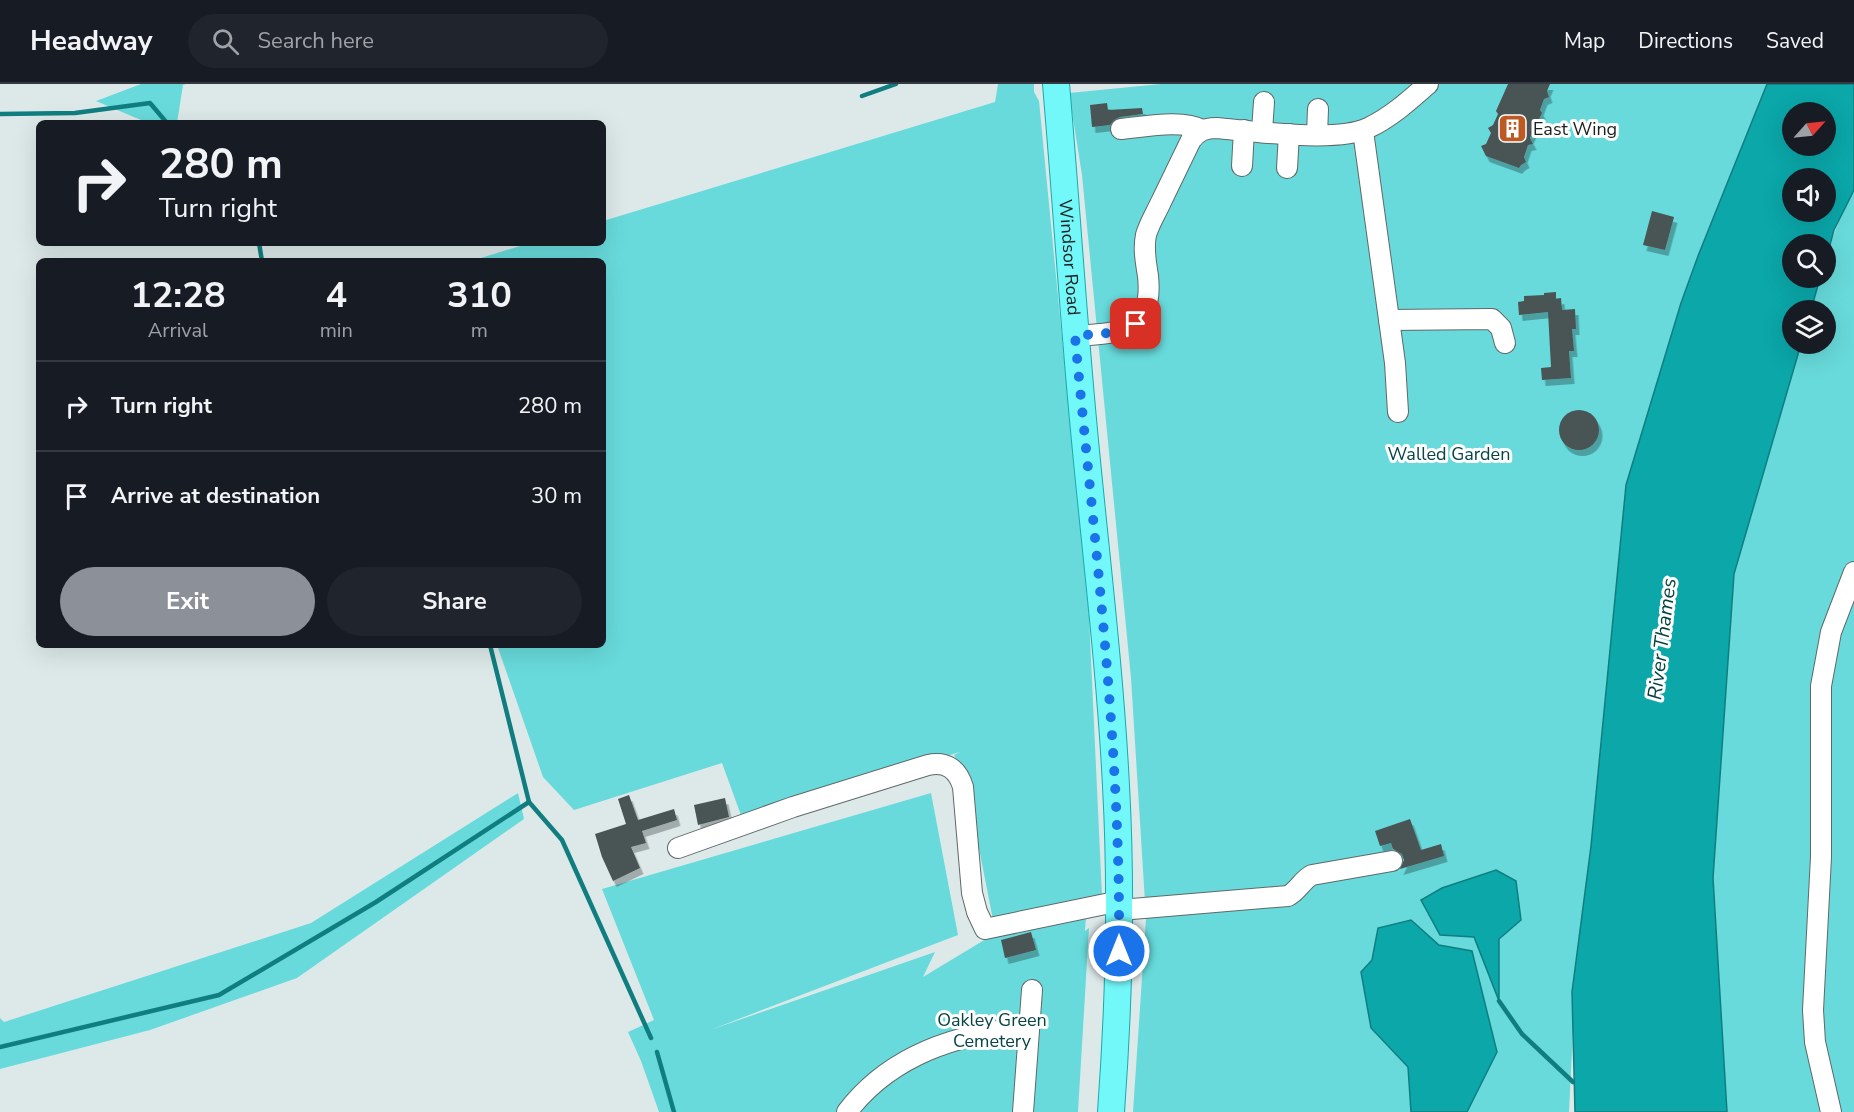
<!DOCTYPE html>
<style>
body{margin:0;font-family:"Nunito Sans",sans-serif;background:#20242c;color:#f1f3f6;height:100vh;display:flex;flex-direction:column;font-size:22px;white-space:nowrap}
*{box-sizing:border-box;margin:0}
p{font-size:20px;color:#9ea1a6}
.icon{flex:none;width:33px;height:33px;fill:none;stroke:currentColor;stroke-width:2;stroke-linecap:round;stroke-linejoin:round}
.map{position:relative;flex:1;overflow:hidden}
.drawer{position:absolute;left:36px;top:174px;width:570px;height:390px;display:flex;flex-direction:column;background:#171b24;border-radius:9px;box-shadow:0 6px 24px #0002}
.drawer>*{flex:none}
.banner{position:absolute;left:36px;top:36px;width:570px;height:126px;border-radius:9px;box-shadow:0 6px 24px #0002;background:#171b24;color:#f1f3f6;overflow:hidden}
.needle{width:39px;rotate:63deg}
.tools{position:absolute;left:1782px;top:18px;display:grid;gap:12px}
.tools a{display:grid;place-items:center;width:54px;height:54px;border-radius:50%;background:#171b24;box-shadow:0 6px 24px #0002;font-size:30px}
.pin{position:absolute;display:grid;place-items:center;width:51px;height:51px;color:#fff;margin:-26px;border-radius:12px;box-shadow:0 3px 9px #0006}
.me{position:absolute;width:66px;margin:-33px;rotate:0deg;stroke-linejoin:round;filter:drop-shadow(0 0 4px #0008)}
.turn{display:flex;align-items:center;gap:21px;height:126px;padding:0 24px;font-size:27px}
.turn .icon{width:78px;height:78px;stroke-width:2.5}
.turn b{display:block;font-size:42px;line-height:51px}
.eta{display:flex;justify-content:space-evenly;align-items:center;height:102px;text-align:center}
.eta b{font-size:36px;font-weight:700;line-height:42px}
.cta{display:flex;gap:12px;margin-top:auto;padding:12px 24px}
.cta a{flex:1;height:69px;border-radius:36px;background:#8c9099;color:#fff;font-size:24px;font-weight:700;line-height:69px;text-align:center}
.cta a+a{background:#20242c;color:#f1f3f6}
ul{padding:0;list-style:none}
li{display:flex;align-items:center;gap:18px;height:90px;padding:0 24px;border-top:2px solid #363941}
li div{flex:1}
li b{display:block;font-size:22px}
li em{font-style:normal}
header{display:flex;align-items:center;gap:36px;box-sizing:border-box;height:84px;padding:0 30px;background:#171b24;border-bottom:2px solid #363941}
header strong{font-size:28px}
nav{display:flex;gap:33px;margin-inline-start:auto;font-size:21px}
.search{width:420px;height:54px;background:#20242c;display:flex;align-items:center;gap:15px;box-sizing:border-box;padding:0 21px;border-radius:33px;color:#9ea1a6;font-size:22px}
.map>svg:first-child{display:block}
</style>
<header>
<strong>Headway</strong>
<div class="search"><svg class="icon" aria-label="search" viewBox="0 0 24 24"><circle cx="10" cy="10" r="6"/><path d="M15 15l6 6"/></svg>Search here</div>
<nav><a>Map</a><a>Directions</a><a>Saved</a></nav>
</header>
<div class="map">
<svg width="1854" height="1028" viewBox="0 0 1854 1028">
<defs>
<filter id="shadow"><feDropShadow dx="3.5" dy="6" stdDeviation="0" flood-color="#0004"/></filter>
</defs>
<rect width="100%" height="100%" fill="#dde9e9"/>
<g fill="#68dadb">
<polygon points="141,0 186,0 183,1 177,39 148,39 96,17"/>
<polygon points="998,0 1034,0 1034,8 1039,17 1089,532 1102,812 993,836 965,693 954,671 960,668 742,734 722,679 574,726 543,693 497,561 603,561 603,177 471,177 530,159 603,159 603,137 995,18"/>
<polygon points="1161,0 1767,0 1698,172 1681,219 1626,401 1591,762 1576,884 1569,1028 1133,1028 1146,834 1131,594 1082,91 1069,9"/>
<path d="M1854 106V1028H1727L1713 794 1734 490 1801 260H1826V226H1811L1820 194H1826C1826 161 1840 134 1854 106Z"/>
<polygon points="518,709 524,735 297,894 150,946 0,985 0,934 4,938 311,839"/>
<polygon points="931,709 958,851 710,946 935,868 923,893 986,855 1086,833 1085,847 1089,844 1078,1028 659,1028 641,977 628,948 654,936 602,805"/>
</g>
<g fill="#0ba7a9" stroke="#107e80" stroke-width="1.5" fill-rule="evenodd">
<path d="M1767 0H1854V106L1834 146 1826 176V160H1792V194H1820L1811 226H1792V260H1801L1734 490 1713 794 1727 1028H1575L1572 908 1591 762 1626 401 1681 219 1698 172ZM1792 28H1826V62H1792ZM1792 94H1826V128H1792Z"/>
<polygon points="1496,786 1516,797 1521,836 1499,855 1499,917 1474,853 1440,851 1421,816 1442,804"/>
<polygon points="1411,836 1439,861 1472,867 1497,968 1467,1028 1411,1028 1408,983 1371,944 1361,888 1372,876 1378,844"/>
</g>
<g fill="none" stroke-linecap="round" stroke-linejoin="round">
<g stroke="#107e80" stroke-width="4.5">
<polyline points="862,12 896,0"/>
<polyline points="0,30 75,29 150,19 167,39"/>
<polyline points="259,159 262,177"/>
<polyline points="490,561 529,718"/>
<polyline points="1499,917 1522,950 1573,998"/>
<polyline points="0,963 219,911 376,818 529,718 562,756 651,954"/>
<polyline points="657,968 674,1028"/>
</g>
</g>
<g fill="#4a5454" filter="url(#shadow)">
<polygon points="1508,0 1550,0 1547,7 1549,13 1544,15 1540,26 1542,29 1530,54 1533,60 1528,61 1524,73 1526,78 1521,81 1519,84 1486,72 1481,62 1486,60 1491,49 1488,44 1493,41 1498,30 1496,27"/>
<polygon points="1107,19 1108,26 1142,24 1143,30 1120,33 1114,36 1110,41 1092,43 1090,21"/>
<polygon points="1652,127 1674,133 1665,166 1643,161"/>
<polygon points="1556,208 1556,215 1561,214 1562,226 1575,225 1576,245 1572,245 1574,267 1569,267 1571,294 1542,296 1541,284 1551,283 1548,228 1519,231 1518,218 1524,217 1524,212 1544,211 1544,209"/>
<circle cx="1579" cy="346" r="20"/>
<polygon points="629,711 638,736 674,725 677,736 642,747 646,759 631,763 640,784 613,797 602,773 595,750 626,740 618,715"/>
<polygon points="725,714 729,733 698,741 694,721"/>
<polygon points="1410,735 1421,766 1441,760 1444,772 1400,785 1404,776 1402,770 1393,765 1391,759 1380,762 1375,747"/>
<polygon points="1031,848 1036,866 1005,874 1001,856"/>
</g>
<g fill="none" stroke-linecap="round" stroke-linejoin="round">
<defs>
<g id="minor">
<path d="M1121 45C1144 43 1182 35 1202 46"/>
<polyline points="1262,47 1264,18"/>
<polyline points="1363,47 1395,279 1398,328"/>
<polyline points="1317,51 1318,25"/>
<polyline points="1242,82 1244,46"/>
<polyline points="1287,84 1289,50"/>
<polyline points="1389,236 1492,235 1501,244 1505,259"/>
<path d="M1075 252C1120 249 1154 249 1148 192 1146 179 1143 165 1146 151 1149 140 1156 129 1161 118 1171 97 1181 77 1191 56 1198 47 1205 44 1216 44 1252 47 1337 59 1368 44 1390 34 1410 16 1428 0"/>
<path d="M678 764 793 723 928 681C947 677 958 686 963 703L972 809 977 828 985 845 1120 817"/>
<path d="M1120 826 1288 812C1298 807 1302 796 1312 791L1392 777"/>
<path d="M847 1028C891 970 959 949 1029 943"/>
<polyline points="1023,1028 1032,906"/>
<polyline points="1831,1028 1815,958 1813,926 1821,773 1821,602 1831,548 1854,488"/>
</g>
<g id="major">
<path id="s1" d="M1056 0C1066 115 1073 231 1084 346 1095 464 1110 583 1116 702 1122 811 1119 919 1111 1028"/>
</g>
</defs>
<use href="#minor" stroke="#5f6969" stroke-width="22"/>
<use href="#major" stroke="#18a9ab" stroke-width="28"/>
<use href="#minor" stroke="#fff" stroke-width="20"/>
<use href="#major" stroke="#73f8fa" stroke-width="26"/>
</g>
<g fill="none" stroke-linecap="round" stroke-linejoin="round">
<path stroke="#1a73e8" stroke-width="10" stroke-dasharray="0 18" d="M1119 867C1121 661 1094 457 1075 252L1119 248 1136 240"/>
</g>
<defs>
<symbol id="building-square" viewBox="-11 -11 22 22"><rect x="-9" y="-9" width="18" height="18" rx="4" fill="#bd5922" stroke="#fff"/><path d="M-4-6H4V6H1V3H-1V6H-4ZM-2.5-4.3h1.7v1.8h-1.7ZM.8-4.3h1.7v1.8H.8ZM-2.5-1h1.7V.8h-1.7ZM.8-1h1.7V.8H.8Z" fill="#fff"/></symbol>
</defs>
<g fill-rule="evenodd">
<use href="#building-square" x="1496" y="28" width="33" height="33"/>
</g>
<g text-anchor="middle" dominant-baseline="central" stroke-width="6" stroke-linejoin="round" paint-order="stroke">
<g font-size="18" fill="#1b1f1f" stroke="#fff" text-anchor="start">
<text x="1533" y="45">East Wing</text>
</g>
<g font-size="18" fill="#1b1f1f" stroke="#fff">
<text stroke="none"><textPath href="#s1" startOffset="174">Windsor Road</textPath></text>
</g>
<g font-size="18" fill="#074444" stroke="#fff">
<text x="1449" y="370">Walled Garden</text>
<text x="992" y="936">Oakley Green<tspan x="992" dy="21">Cemetery</tspan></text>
</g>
<g font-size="20" font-style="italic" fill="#034141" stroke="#fff">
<text transform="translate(1662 555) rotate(-83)">River Thames</text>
</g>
</g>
</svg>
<div class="tools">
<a><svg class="needle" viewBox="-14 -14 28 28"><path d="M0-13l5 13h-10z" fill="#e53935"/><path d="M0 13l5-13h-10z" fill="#9ea1a6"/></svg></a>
<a><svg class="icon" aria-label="sound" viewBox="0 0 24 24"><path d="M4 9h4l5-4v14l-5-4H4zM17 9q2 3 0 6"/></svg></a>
<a><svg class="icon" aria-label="search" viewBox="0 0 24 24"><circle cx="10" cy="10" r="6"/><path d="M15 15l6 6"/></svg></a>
<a><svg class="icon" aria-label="layers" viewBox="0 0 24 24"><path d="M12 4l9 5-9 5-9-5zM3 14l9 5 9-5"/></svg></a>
</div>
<div class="pin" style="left:1136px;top:240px;background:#d93025"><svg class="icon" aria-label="arrive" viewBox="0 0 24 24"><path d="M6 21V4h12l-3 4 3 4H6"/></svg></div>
<svg class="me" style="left:1119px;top:867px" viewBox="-20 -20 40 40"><circle r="17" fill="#1a73e8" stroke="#fff" stroke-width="3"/><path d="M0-11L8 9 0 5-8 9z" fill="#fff"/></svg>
<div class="banner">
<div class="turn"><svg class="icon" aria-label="right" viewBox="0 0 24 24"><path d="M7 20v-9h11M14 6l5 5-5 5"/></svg><div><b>280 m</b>Turn right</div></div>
</div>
<section class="drawer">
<div class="eta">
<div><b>12:28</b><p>Arrival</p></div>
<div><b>4</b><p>min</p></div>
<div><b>310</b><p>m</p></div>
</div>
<ul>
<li><svg class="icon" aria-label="right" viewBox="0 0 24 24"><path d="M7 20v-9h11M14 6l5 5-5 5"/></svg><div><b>Turn right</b></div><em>280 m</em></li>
<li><svg class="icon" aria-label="arrive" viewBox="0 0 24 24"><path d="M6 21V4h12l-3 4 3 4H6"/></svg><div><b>Arrive at destination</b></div><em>30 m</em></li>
</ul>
<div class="cta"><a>Exit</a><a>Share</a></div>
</section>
</div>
